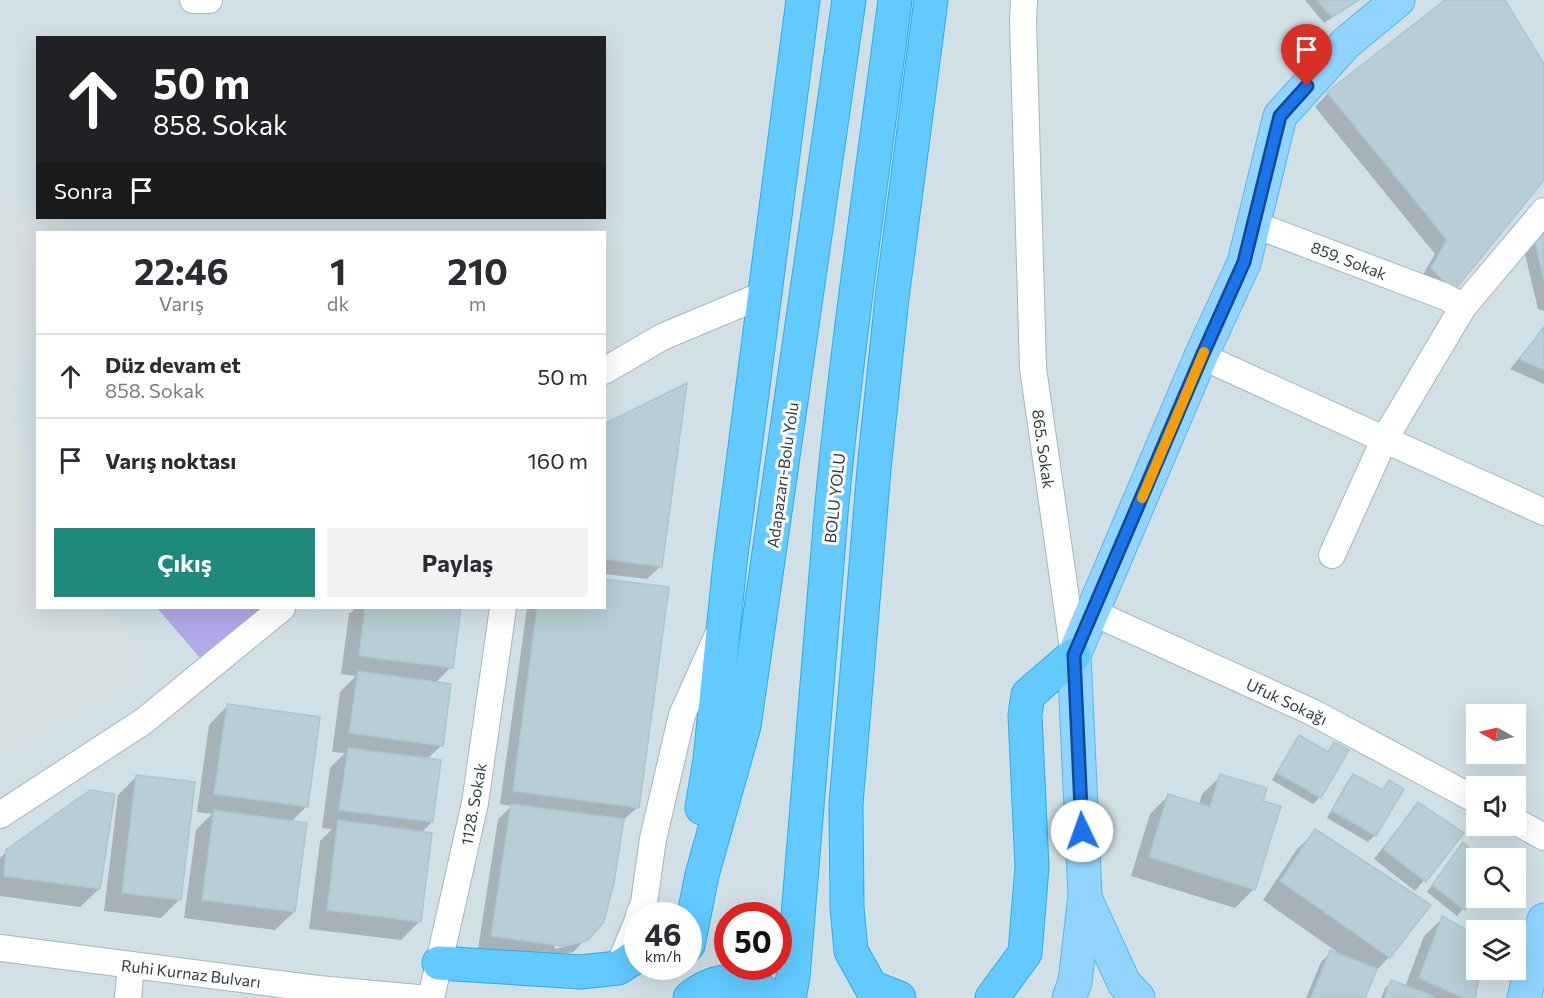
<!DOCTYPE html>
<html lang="tr">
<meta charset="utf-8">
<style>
body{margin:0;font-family:Commissioner,sans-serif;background:#f2f2f3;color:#2b2b33;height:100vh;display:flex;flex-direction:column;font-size:22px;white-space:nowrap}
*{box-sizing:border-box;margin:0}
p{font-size:20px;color:#7c7c81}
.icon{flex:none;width:33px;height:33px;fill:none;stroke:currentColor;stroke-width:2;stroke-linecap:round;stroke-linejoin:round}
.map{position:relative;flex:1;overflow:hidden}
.sheet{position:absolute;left:36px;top:231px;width:570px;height:378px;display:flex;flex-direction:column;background:#fff;border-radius:0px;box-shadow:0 6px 24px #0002}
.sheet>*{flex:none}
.hud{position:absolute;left:36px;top:36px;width:570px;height:183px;border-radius:0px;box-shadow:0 6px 24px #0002;background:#202124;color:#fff;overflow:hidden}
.needle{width:39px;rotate:278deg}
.fabs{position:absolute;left:1466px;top:704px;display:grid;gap:12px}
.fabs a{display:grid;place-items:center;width:60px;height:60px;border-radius:0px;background:#fff;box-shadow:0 6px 24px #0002;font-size:30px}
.speed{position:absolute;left:624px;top:902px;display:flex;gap:12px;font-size:30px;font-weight:700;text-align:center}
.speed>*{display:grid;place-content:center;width:78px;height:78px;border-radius:50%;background:#fff;box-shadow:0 6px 24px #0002;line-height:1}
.speed small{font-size:15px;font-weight:400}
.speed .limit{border:9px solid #d22;background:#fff;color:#111}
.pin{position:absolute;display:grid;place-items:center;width:51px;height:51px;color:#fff;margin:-62px -26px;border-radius:50% 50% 50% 0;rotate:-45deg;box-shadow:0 0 6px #0007}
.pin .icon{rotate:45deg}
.me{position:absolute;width:66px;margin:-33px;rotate:357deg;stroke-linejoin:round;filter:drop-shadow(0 0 4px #0008)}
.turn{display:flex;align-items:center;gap:21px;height:126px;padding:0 18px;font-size:27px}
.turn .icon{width:78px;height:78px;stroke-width:2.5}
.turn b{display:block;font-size:42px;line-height:51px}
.then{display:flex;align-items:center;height:57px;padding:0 18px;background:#0003;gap:12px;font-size:22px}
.eta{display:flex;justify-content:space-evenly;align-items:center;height:102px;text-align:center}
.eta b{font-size:36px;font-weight:700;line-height:42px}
.action{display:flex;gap:12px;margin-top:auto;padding:12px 18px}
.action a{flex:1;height:69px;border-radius:0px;background:#1e8a7b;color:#fff;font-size:24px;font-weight:700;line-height:69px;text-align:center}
.action a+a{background:#f2f2f3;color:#2b2b33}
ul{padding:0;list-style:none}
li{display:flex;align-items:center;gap:18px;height:84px;padding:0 18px;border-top:2px solid #e1e1e2}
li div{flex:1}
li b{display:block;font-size:22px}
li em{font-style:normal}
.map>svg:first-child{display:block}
</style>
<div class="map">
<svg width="1544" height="998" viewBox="0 0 1544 998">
<rect width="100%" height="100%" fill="#e3edf3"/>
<path fill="#d1dfe7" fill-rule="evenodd" d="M0 0H1544V998H0ZM38 38H604V218H38ZM38 232H604V608H38ZM1476 714H1515V753H1476ZM1476 786H1515V825H1476ZM1476 858H1515V897H1476ZM638 915H688V966H638ZM728 915H778V966H728ZM1476 930H1515V969H1476Z"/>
<polygon fill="#d6dfe2" points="0,195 37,210 38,218 56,218 70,223 67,232 38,232 37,321 10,405 32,468 26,512 37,526 38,608 105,608 155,669 0,759"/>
<polygon fill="#b1a9ea" points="157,608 263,608 202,660"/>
<g fill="#0003">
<polygon points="1305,0 1360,0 1324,23"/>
<polygon points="1447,0 1503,0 1544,67 1544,177 1453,290 1419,281 1435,254 1315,107 1328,93"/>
<polygon points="1544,231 1544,311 1538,309 1524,250"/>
<polygon points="1544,328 1544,384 1510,369"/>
<polygon points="604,426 661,566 647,579 604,574"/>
<polygon points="356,608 459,608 451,667 435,683 442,745 426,760 432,822 421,833 419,922 401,940 309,929 320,841 332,829 322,828 330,768 345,753 332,752 340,692 356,676 341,674 349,614"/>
<polygon points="527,608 604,608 637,808 622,821 587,938 554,946 555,949 583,942 573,952 548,958 478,949 498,819 512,806 500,804"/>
<polygon points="227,706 307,806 291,822 294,912 275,930 184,918 196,830 212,814 197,812 209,725"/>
<polygon points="1299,737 1326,753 1334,744 1320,797 1313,804 1272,780 1293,744"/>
<polygon points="137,776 179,900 161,918 104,911 118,795"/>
<polygon points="1221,776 1261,802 1254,889 1235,908 1131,876 1150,814 1168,796 1199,805 1202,794"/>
<polygon points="1354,776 1381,791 1389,782 1402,789 1375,835 1368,842 1327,818 1347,782"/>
<polygon points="1419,804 1462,834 1415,891 1374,859 1409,814"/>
<polygon points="1316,831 1389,957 1374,973 1364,998 1306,998 1321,962 1331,952 1340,954 1263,900 1297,849"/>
<polygon points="1463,844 1478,858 1476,858 1476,893 1457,916 1427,892"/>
<polygon points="7,851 99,889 80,907 0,896 0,858"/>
<polygon points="1443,918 1476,936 1476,969 1479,969 1473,998 1381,998 1385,988 1392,982 1405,987 1424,936"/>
</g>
<g fill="#b8cdd5" stroke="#abc6d0" stroke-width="1.5">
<polygon points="1317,0 1358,0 1332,17"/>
<polygon points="1445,0 1505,0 1544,64 1544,180 1454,291 1431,268 1447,240 1327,92"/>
<polygon points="1544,230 1544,280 1534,238"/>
<polygon points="1544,327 1544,370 1519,359"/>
<polygon points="687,383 662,567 604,559 604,424"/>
<polygon points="604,579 669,587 639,808 513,791 537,608 604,608"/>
<polygon points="365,608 461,608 453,668 359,656"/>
<polygon points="358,671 451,684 443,746 349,733"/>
<polygon points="227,704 320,717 308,807 214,794"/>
<polygon points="1299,735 1328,752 1334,742 1349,750 1321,798 1277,773"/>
<polygon points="348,748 441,760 433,822 339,810"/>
<polygon points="1220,774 1267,788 1263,801 1281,806 1255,890 1149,857 1168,794 1210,807"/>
<polygon points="1353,774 1383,790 1389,780 1404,789 1376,836 1332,811"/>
<polygon points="136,775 195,782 181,900 122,893"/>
<polygon points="90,790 115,794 100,889 4,876 6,850"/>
<polygon points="1418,802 1464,833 1426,882 1383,849"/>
<polygon points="511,804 624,819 614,883 604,922 588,940 562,946 491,936"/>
<polygon points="214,810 307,823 295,912 202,900"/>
<polygon points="338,820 432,833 421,922 327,910"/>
<polygon points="1315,829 1431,905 1390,958 1280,881"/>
<polygon points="1463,842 1480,858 1476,858 1476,895 1465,910 1432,885"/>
<polygon points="1442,916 1476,935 1476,969 1481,969 1475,998 1463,998 1419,978"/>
<polygon points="1330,950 1377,969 1365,998 1311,998"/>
<polygon points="1391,980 1433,996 1432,998 1384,998"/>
</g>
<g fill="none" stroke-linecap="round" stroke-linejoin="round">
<defs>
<g id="minor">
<polyline points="193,0 209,0"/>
<polyline points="1024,0 1023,22 1033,368 1074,655"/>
<polyline points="1253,224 1446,297 1463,307 1384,440 1332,555"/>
<polyline points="1463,307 1544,211"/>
<polyline points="1201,356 1544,512"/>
<polyline points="604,371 662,337 765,294"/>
<polyline points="1094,613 1312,712 1476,800"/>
<polyline points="0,815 144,721 282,608"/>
<polyline points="1515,821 1544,837"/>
<polyline points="639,915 644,903 653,839 682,715 717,637"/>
<polyline points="0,948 318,989 418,998"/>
<polyline points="618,968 638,920"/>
<polyline points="128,998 131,965"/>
<polyline points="431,998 475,803 503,608"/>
</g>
<g id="major">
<polyline points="1085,898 1124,983 1138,998"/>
<polyline points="1069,998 1075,982 1085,896 1074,655 1201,356 1244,263 1280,116 1346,43 1398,0"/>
<polyline points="1524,998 1544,920"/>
</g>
<g id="highway">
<polyline points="702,808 710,760 730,563 803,0"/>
<polyline points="688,945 702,875 744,726 849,0"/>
<polyline points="439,963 581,972 618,968 638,955"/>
<path d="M690 998C718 975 745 978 773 998"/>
<path d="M789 998 793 977C807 823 817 668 831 514 847 342 873 171 895 0"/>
<polyline points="899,998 871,987 851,951 847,907 846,804 874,469 892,298 931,0"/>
<polyline points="992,998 1025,953 1032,867 1025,715 1028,695 1074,655"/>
</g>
</defs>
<use href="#minor" stroke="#a6b6bf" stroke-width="28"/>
<use href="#major" stroke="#5ab5ea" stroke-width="35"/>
<use href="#highway" stroke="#2aade6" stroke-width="35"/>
<use href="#minor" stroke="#fff" stroke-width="26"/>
<use href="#major" stroke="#90d4ff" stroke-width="33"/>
<use href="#highway" stroke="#62caff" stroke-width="33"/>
</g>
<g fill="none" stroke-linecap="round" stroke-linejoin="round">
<defs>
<polyline id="route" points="1082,831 1074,655 1202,356 1244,262 1280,116 1307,86"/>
</defs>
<use href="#route" stroke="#114b97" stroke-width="15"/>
<use href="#route" stroke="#1a73e8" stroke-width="10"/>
<polyline stroke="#f59e0b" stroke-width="10" points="1142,498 1204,352"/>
</g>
<g text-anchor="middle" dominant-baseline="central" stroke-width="6" stroke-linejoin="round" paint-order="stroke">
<g font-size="16" fill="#334045" stroke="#fff">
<text transform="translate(1349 260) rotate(21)">859. Sokak</text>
<text transform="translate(1044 449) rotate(82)">865. Sokak</text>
<text transform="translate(782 475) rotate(-82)">Adapazarı-Bolu Yolu</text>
<text transform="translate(834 498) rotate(-84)">BOLU YOLU</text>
<text transform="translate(1287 701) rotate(25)">Ufuk Sokağı</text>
<text transform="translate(473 804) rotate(-80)">1128. Sokak</text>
<text transform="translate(191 973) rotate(7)">Ruhi Kurnaz Bulvarı</text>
</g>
</g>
</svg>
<div class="fabs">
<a><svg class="needle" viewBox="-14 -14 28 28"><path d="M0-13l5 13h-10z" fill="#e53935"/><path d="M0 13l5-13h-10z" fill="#7c7c81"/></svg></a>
<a><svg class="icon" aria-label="sound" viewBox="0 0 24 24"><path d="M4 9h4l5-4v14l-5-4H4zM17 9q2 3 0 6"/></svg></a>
<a><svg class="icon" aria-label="search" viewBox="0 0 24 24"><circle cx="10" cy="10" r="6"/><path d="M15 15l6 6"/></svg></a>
<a><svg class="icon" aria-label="layers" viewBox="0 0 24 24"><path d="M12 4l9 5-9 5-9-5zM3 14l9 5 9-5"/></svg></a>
</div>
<div class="speed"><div>46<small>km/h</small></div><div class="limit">50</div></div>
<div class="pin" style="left:1307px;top:86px;background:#d93025"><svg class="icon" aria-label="arrive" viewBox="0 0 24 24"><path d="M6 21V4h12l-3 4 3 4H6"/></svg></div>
<svg class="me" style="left:1082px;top:831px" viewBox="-20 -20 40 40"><circle r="19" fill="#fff"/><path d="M0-13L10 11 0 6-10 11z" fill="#1a73e8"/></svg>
<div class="hud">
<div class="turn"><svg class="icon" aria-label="ahead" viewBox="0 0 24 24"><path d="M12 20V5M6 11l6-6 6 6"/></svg><div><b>50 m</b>858. Sokak</div></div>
<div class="then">Sonra<svg class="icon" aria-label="arrive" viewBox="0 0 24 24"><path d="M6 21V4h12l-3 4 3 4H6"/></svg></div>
</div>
<section class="sheet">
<div class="eta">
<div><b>22:46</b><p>Varış</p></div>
<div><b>1</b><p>dk</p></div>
<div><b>210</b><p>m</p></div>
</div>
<ul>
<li><svg class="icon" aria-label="ahead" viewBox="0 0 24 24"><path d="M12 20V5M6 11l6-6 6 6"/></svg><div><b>Düz devam et</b><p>858. Sokak</p></div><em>50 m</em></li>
<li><svg class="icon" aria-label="arrive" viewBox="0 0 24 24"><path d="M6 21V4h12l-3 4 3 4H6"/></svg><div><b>Varış noktası</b></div><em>160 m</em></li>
</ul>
<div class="action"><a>Çıkış</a><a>Paylaş</a></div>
</section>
</div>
